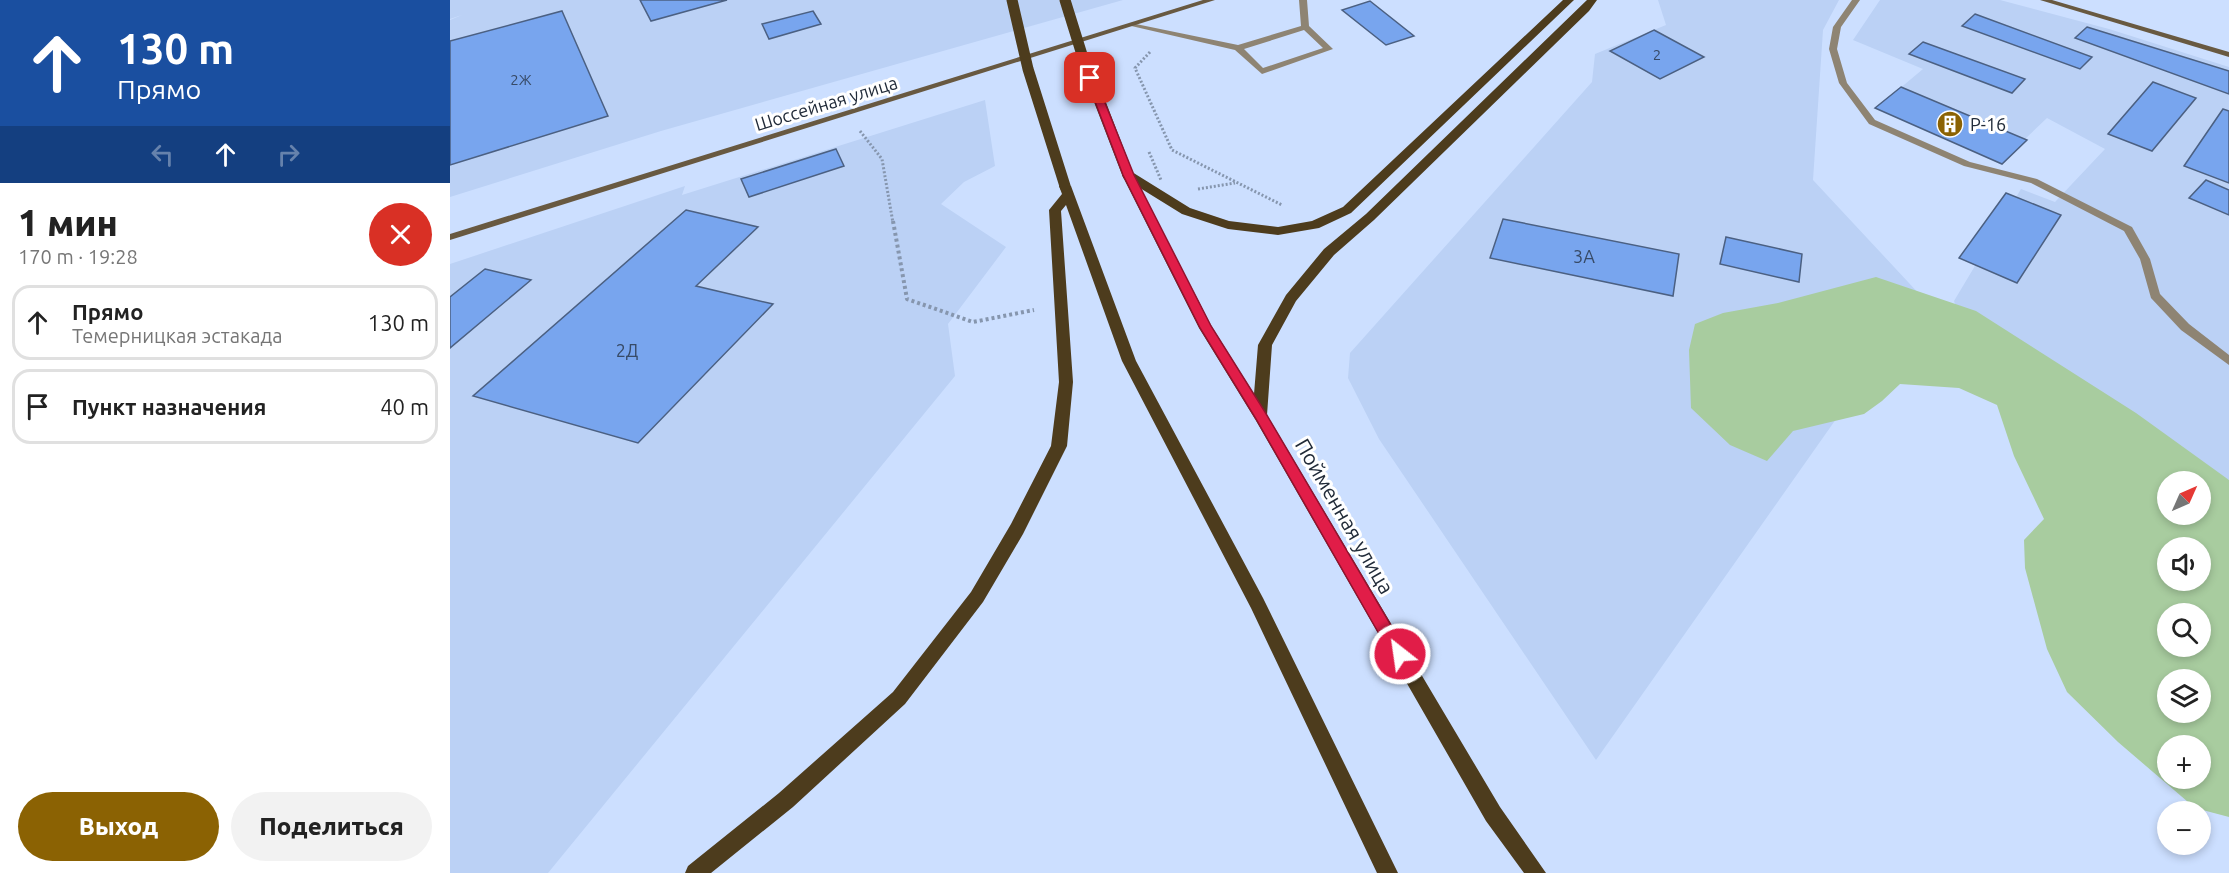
<!DOCTYPE html>
<html lang="ru">
<meta charset="utf-8">
<style>
body{margin:0;font-family:Ubuntu,sans-serif;background:#f2f2f2;color:#222;height:100vh;display:flex;flex-direction:column;font-size:22px;white-space:nowrap}
*{box-sizing:border-box;margin:0}
p{font-size:20px;color:#767676}
.icon{flex:none;width:33px;height:33px;fill:none;stroke:currentColor;stroke-width:2;stroke-linecap:round;stroke-linejoin:round}
.map{position:relative;flex:1;overflow:hidden}
.sheet{display:flex;flex-direction:column;background:#fff;width:450px}
.sheet>*{flex:none}
.guide{background:#1a4fa0;color:#fff;overflow:hidden}
.needle{width:39px;rotate:45deg}
.controls{position:absolute;left:1707px;top:471px;display:grid;gap:12px}
.controls a{display:grid;place-items:center;width:54px;height:54px;border-radius:50%;background:#fff;box-shadow:0 3px 9px #0003;font-size:30px}
.pin{position:absolute;display:grid;place-items:center;width:51px;height:51px;color:#fff;margin:-26px;border-radius:12px;box-shadow:0 3px 9px #0006}
.me{position:absolute;width:66px;margin:-33px;rotate:330deg;stroke-linejoin:round;filter:drop-shadow(0 0 4px #0008)}
.turn{display:flex;align-items:center;gap:21px;height:126px;padding:0 18px;font-size:27px}
.turn .icon{width:78px;height:78px;stroke-width:2.5}
.turn b{display:block;font-size:42px;line-height:51px}
.lanes{display:flex;align-items:center;height:57px;padding:0 18px;background:#0003;justify-content:center;gap:30px;direction:ltr}
.lanes .off{opacity:.35}
.round{display:grid;place-items:center;flex:none;width:63px;height:63px;border-radius:32px;background:#f2f2f2}
.head{display:flex;align-items:center;justify-content:space-between;height:102px;padding:0 18px}
h1{font-size:36px;font-weight:800;line-height:45px}
.cta{display:flex;gap:12px;margin-top:auto;padding:12px 18px}
.cta a{flex:1;height:69px;border-radius:36px;background:#8b6203;color:#fff;font-size:24px;font-weight:800;line-height:69px;text-align:center}
.cta a+a{background:#f2f2f2;color:#222}
ul{padding:0;list-style:none}
li{display:flex;align-items:center;gap:18px;height:75px;margin:0 12px 9px;padding:0 6px;border:3px solid #e0e0e0;border-radius:18px}
li div{flex:1}
li b{display:block;font-size:22px}
li em{font-style:normal}
main{display:flex;flex:1;min-height:0}
.map>svg:first-child{display:block}
</style>
<main>
<section class="sheet">
<div class="guide">
<div class="turn"><svg class="icon" aria-label="ahead" viewBox="0 0 24 24"><path d="M12 20V5M6 11l6-6 6 6"/></svg><div><b>130 m</b>Прямо</div></div>
<div class="lanes"><svg class="icon off" aria-label="left" viewBox="0 0 24 24"><path d="M17 20v-9H6M10 6l-5 5 5 5"/></svg><svg class="icon" aria-label="ahead" viewBox="0 0 24 24"><path d="M12 20V5M6 11l6-6 6 6"/></svg><svg class="icon off" aria-label="right" viewBox="0 0 24 24"><path d="M7 20v-9h11M14 6l5 5-5 5"/></svg></div>
</div>
<div class="head"><div><h1>1 мин</h1><p>170 m · 19:28</p></div><a class="round" style="background:#d93025;color:#fff"><svg class="icon" aria-label="close" viewBox="0 0 24 24"><path d="M6 6l12 12M18 6L6 18"/></svg></a></div>
<ul>
<li><svg class="icon" aria-label="ahead" viewBox="0 0 24 24"><path d="M12 20V5M6 11l6-6 6 6"/></svg><div><b>Прямо</b><p>Темерницкая эстакада</p></div><em>130 m</em></li>
<li><svg class="icon" aria-label="arrive" viewBox="0 0 24 24"><path d="M6 21V4h12l-3 4 3 4H6"/></svg><div><b>Пункт назначения</b></div><em>40 m</em></li>
</ul>
<div class="cta"><a>Выход</a><a>Поделиться</a></div>
</section>
<div class="map">
<svg width="1779" height="873" viewBox="0 0 1779 873">
<rect width="100%" height="100%" fill="#ccdfff"/>
<g fill="#bbd1f5">
<polygon points="0,0 673,0 211,131 0,197 0,20 12,15 0,19"/>
<polygon points="1208,0 1389,0 1373,30 1363,180 1472,297 1146,760 929,439 898,378 900,353 1142,82 1145,54 1216,25"/>
<polygon points="1430,0 1550,0 1659,29 1779,67 1779,480 1509,315 1504,301 1571,189 1605,202 1655,149 1597,118 1555,158 1430,105 1473,69 1403,40"/>
<polygon points="535,100 545,166 514,182 491,204 556,247 498,324 505,376 98,873 0,873 0,264 235,186 232,195"/>
</g>
<path fill="#a8cc9f" fill-rule="evenodd" d="M1426 277 1526 311 1686 413 1779 480V817L1745 808 1668 742 1617 692 1597 649 1575 568 1574 540 1594 519 1564 456 1547 405 1509 388 1450 384 1432 401 1414 414 1343 431 1317 461 1280 445 1241 408 1239 350 1245 324 1273 313 1328 303ZM1718 482H1750V514H1718ZM1718 548H1750V580H1718ZM1718 614H1750V646H1718ZM1718 680H1750V712H1718ZM1718 746H1750V778H1718Z"/>
<g fill="#78a5ee" stroke="#4b6082" stroke-width="1.5">
<polygon points="190,0 277,0 201,21"/>
<polygon points="920,1 964,36 936,45 892,10"/>
<polygon points="112,11 158,116 0,165 0,41"/>
<polygon points="363,11 371,24 319,39 312,24"/>
<polygon points="1525,14 1642,57 1630,69 1512,26"/>
<polygon points="1637,27 1779,71 1779,94 1625,38"/>
<polygon points="1204,30 1254,57 1210,79 1160,51"/>
<polygon points="1473,42 1575,79 1562,93 1459,54"/>
<polygon points="1703,82 1746,98 1702,151 1658,134"/>
<polygon points="1451,87 1577,140 1552,164 1425,108"/>
<polygon points="1773,109 1779,111 1779,183 1734,166"/>
<polygon points="386,149 394,166 299,197 291,179"/>
<polygon points="1756,180 1779,190 1779,215 1739,198"/>
<polygon points="1556,193 1611,215 1567,283 1509,258"/>
<polygon points="236,210 308,227 246,286 323,304 188,443 23,396"/>
<polygon points="1053,219 1229,254 1223,296 1040,258"/>
<polygon points="1276,237 1352,254 1349,282 1270,264"/>
<polygon points="35,269 81,280 0,348 0,297"/>
</g>
<g fill="none" stroke-linecap="round" stroke-linejoin="round">
<g stroke="#8696ae" stroke-width="3" stroke-dasharray="2 2" stroke-linecap="butt">
<polyline points="700,52 685,68 722,150 832,205"/>
<polyline points="410,131 432,159 443,223"/>
<polyline points="748,189 785,183"/>
</g>
<polyline stroke="#8696ae" stroke-width="4" stroke-dasharray="3 3" stroke-linecap="butt" points="443,221 457,299 523,322 584,310"/>
<g fill="#8e8473" fill-rule="evenodd">
<path d="M849 0H857L859 26 883 49 812 74 785 50 677 25 681 23 788 45 851 26ZM854 30 873 48 813 68 794 49Z"/>
<polygon points="1402,0 1410,0 1391,27 1387,49 1397,83 1425,120 1520,162 1587,179 1682,227 1700,259 1710,294 1739,324 1779,355 1779,365 1731,330 1701,298 1690,259 1674,231 1581,183 1514,166 1419,124 1389,83 1379,49 1383,27"/>
</g>
<g fill="#685941" fill-rule="evenodd">
<polygon points="753,0 765,0 0,240 0,234"/>
<polygon points="1590,0 1602,0 1779,52 1779,57"/>
</g>
<g fill="#4d3c1d" fill-rule="evenodd">
<polygon points="1113,0 1124,0 901,213 869,228 828,235 778,229 732,214 690,188 762,327 804,394 808,345 836,295 874,249 916,214 1137,0 1147,0 1139,11 924,220 884,255 846,301 822,345 817,415 1050,807 1096,873 1074,873 1036,821 805,419 749,328 672,175 678,171 682,172 740,208 779,221 828,227 862,221 893,207"/>
<polygon points="615,182 621,186 686,361 813,598 948,873 927,873 801,608 672,361 616,205 611,211 623,382 617,446 573,534 533,602 455,704 343,807 261,873 235,873 238,866 329,793 443,692 521,592 561,524 601,446 609,382 599,210 612,194 609,186"/>
</g>
<polyline stroke="#8696ae" stroke-width="3" stroke-dasharray="2 2" stroke-linecap="butt" points="699,152 711,180"/>
<g stroke="#4d3c1d" stroke-width="11">
<polyline points="562,0 578,69 615,186"/>
<polyline points="615,0 633,58 678,175"/>
</g>
</g>
<polygon fill="#e11d48" stroke="#92132f" stroke-width="1.5" points="640,75 645,78 684,175 761,326 815,412 955,649 958,654 955,660 950,662 944,660 806,419 750,328 673,175 636,78"/>
<defs>
<symbol id="building-disc" viewBox="-11 -11 22 22"><circle r="9.5" fill="#8b6203" stroke="#fff"/><path d="M-4-6H4V6H1V3H-1V6H-4ZM-2.5-4.3h1.7v1.8h-1.7ZM.8-4.3h1.7v1.8H.8ZM-2.5-1h1.7V.8h-1.7ZM.8-1h1.7V.8H.8Z" fill="#fff"/></symbol>
</defs>
<g fill-rule="evenodd">
<use href="#building-disc" x="1485" y="109" width="30" height="30"/>
</g>
<g text-anchor="middle" dominant-baseline="central" stroke-width="6" stroke-linejoin="round" paint-order="stroke">
<g font-size="15" fill="#374a66">
<text x="1207" y="54">2</text>
<text x="71" y="79">2Ж</text>
</g>
<g font-size="18" fill="#212b39" stroke="#fff">
<text transform="translate(376 103) rotate(-17)">Шоссейная улица</text>
</g>
<g font-size="18" fill="#212b39" stroke="#fff" text-anchor="start">
<text x="1520" y="124">Р-16</text>
</g>
<g font-size="18" fill="#374a66">
<text x="1134" y="256">3А</text>
<text x="177" y="350">2Д</text>
</g>
<g font-size="21" fill="#212b39" stroke="#fff">
<text transform="translate(895 516) rotate(60)">Пойменная улица</text>
</g>
</g>
</svg>
<div class="controls">
<a><svg class="needle" viewBox="-14 -14 28 28"><path d="M0-13l5 13h-10z" fill="#e53935"/><path d="M0 13l5-13h-10z" fill="#767676"/></svg></a>
<a><svg class="icon" aria-label="sound" viewBox="0 0 24 24"><path d="M4 9h4l5-4v14l-5-4H4zM17 9q2 3 0 6"/></svg></a>
<a><svg class="icon" aria-label="search" viewBox="0 0 24 24"><circle cx="10" cy="10" r="6"/><path d="M15 15l6 6"/></svg></a>
<a><svg class="icon" aria-label="layers" viewBox="0 0 24 24"><path d="M12 4l9 5-9 5-9-5zM3 14l9 5 9-5"/></svg></a>
<a>+</a>
<a>−</a>
</div>
<div class="pin" style="left:640px;top:78px;background:#d93025"><svg class="icon" aria-label="arrive" viewBox="0 0 24 24"><path d="M6 21V4h12l-3 4 3 4H6"/></svg></div>
<svg class="me" style="left:950px;top:654px" viewBox="-20 -20 40 40"><circle r="17" fill="#e11d48" stroke="#fff" stroke-width="3"/><path d="M0-11L8 9 0 5-8 9z" fill="#fff"/></svg>
</div>
</main>
